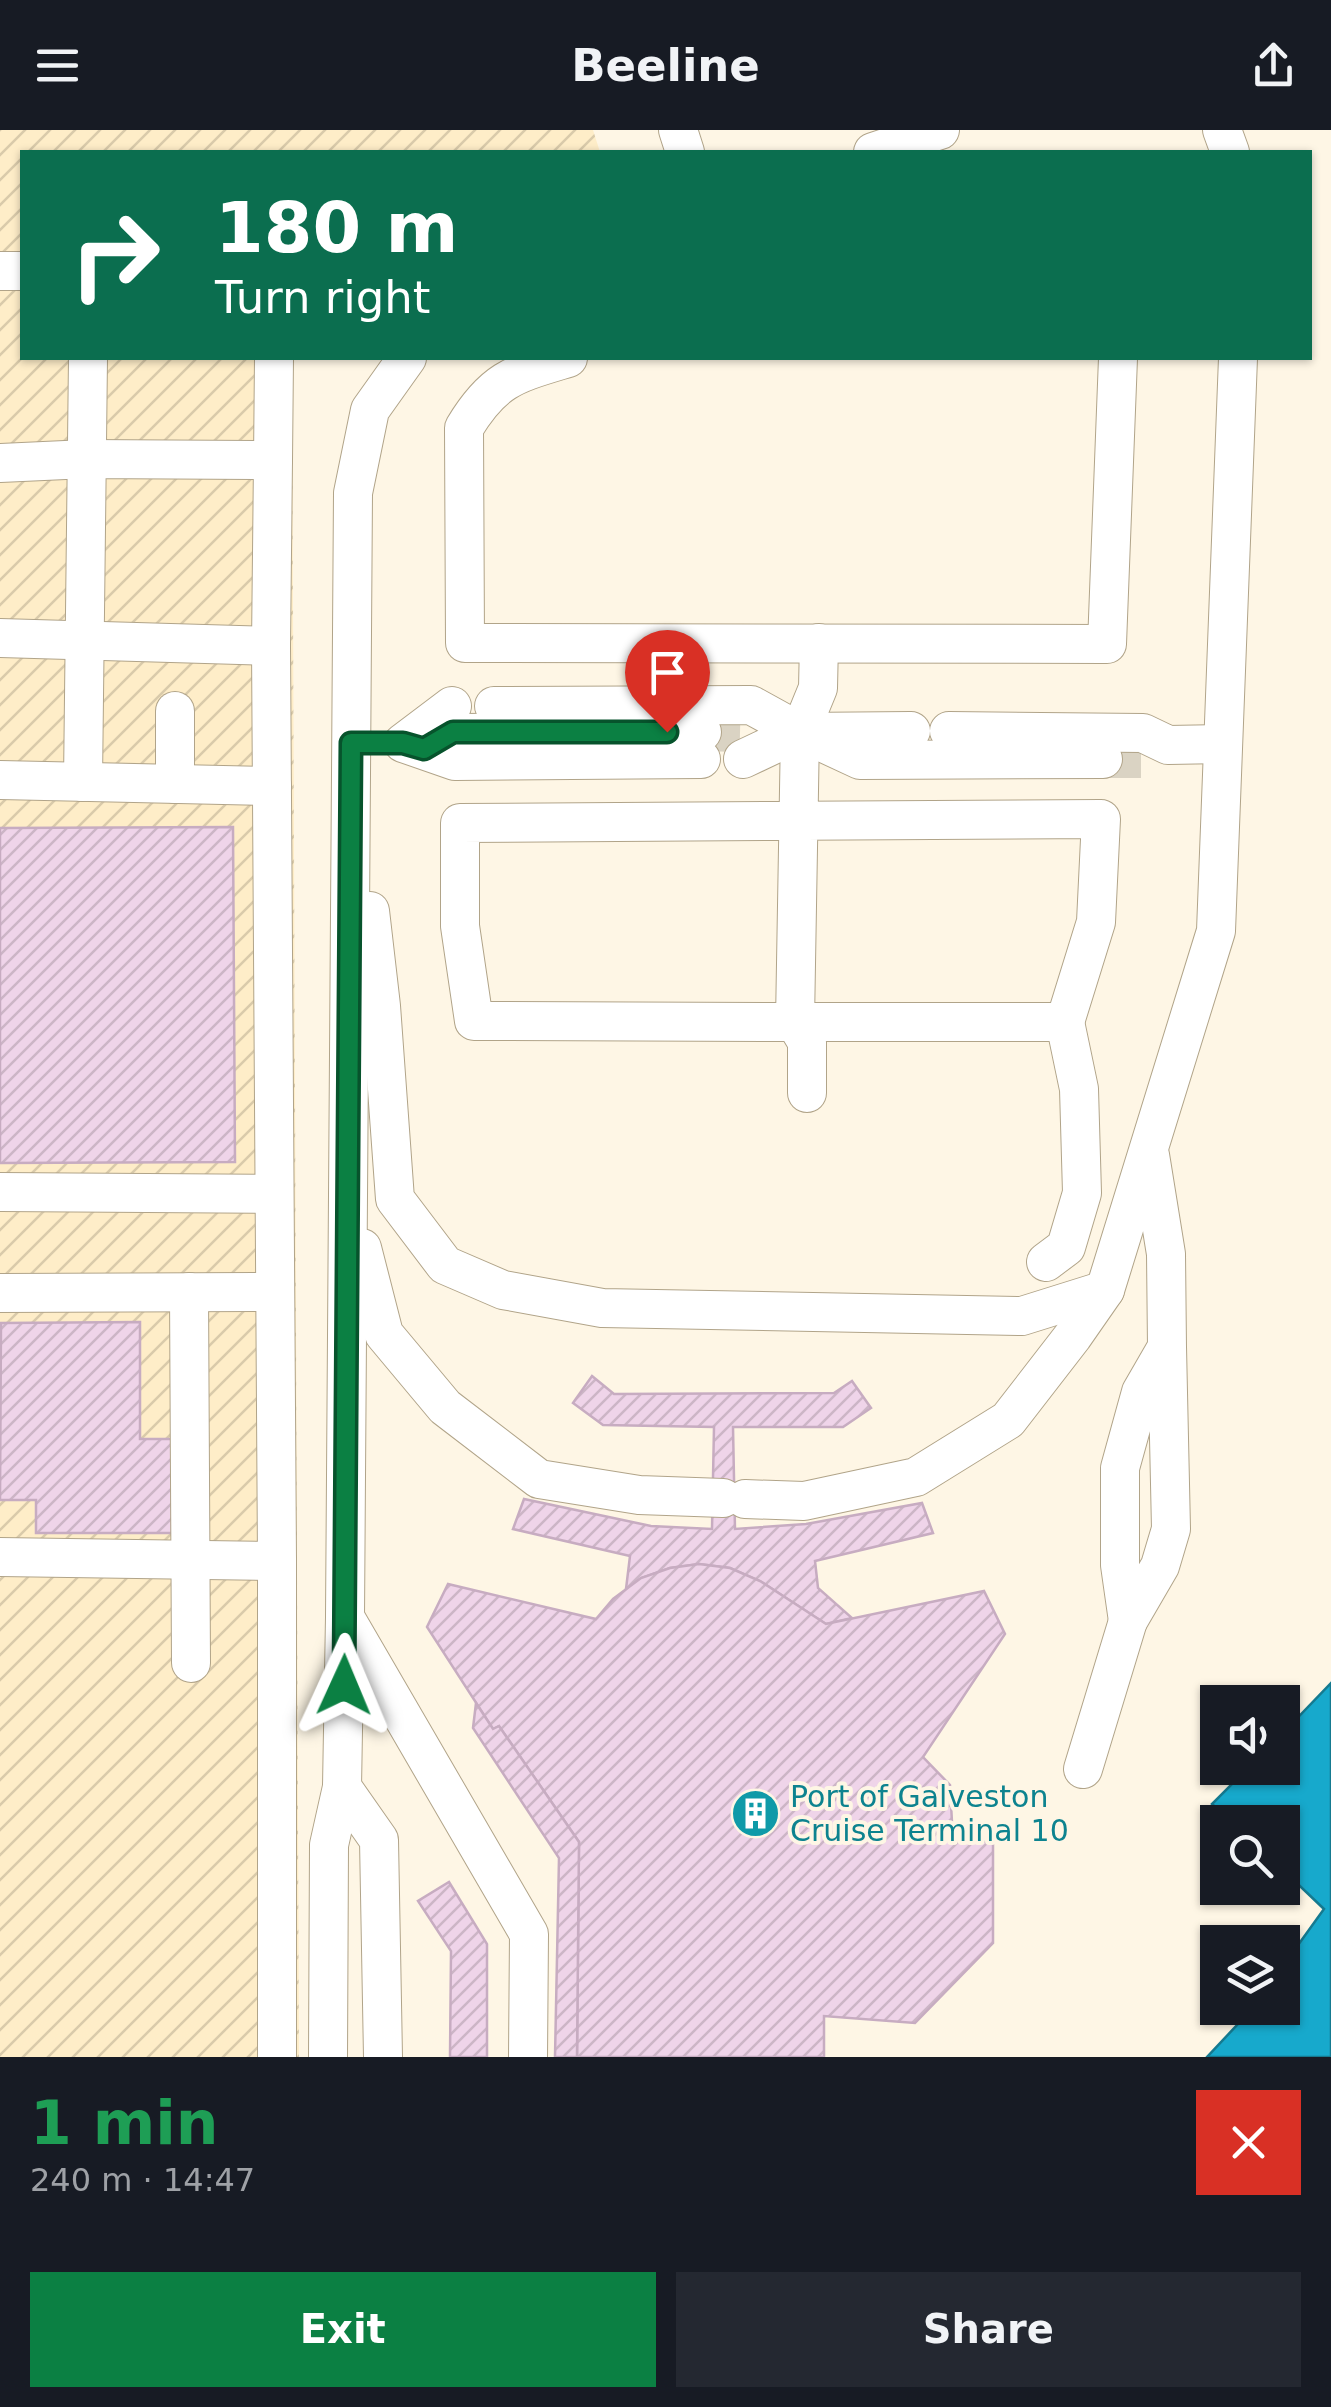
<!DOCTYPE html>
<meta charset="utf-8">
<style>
body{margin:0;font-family:"DejaVu Sans",sans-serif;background:#242831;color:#f1f3f6;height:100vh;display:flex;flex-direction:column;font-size:38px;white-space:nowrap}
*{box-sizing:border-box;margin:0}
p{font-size:32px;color:#9ea1a6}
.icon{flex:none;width:55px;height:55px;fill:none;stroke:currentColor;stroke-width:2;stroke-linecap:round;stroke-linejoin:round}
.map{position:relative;height:1927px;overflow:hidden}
.sheet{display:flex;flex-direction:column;background:#171b24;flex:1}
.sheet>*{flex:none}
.banner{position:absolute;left:20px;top:20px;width:1292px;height:210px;border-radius:0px;box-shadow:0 2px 8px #0004;background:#0b6e4f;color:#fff;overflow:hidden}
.controls{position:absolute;left:1200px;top:1555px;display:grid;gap:20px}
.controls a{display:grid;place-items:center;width:100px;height:100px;border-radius:0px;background:#171b24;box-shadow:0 2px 8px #0004;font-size:50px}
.pin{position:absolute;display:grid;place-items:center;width:85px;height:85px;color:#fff;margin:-102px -42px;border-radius:50% 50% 50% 0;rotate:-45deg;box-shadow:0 0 10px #0007}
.pin .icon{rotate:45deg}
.me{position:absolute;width:110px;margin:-55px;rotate:1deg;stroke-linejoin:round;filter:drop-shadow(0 0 8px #0008)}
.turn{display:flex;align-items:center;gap:35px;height:210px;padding:0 30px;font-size:45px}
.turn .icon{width:130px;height:130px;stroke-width:2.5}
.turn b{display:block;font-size:70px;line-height:85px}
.round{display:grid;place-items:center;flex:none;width:105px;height:105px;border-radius:0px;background:#242831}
.head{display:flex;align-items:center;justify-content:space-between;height:170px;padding:0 30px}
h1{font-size:60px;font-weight:600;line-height:75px;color:#1e9e55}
.primary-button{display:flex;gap:20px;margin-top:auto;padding:20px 30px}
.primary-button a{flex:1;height:115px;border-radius:0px;background:#0b8043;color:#fff;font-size:40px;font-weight:600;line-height:115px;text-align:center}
.primary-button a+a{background:#242831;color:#f1f3f6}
header{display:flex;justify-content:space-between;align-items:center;height:130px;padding:0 30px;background:#171b24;font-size:45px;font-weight:600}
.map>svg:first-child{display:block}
</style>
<header><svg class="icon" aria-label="menu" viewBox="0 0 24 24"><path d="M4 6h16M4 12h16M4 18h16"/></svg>Beeline<svg class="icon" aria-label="share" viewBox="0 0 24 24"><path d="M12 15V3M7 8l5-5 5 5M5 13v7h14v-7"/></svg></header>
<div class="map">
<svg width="1331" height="1927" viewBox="0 0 1331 1927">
<defs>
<pattern id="industrial-furrows" width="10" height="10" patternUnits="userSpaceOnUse" patternTransform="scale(2.5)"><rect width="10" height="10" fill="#feedc8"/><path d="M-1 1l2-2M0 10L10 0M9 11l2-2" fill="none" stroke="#d9caaa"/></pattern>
<pattern id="building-hatch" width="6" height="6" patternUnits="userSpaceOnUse" patternTransform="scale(2.5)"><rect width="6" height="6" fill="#efd4e9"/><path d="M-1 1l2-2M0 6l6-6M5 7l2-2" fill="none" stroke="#ccb5c6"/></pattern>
</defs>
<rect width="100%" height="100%" fill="#fef6e5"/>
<polygon fill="url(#industrial-furrows)" points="0,0 593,0 600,22 22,22 22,228 292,228 299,1927 0,1927"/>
<polygon fill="#17a9cc" stroke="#157a90" stroke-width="2.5" points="1331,1553 1331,1927 1207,1927 1253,1878 1282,1878 1283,1836 1324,1779 1283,1740 1282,1692 1232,1692 1212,1674 1248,1638 1282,1638 1283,1603"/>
<g fill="url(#building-hatch)" stroke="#c7acc1" stroke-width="2.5">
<polygon points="233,697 235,1032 0,1033 0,698"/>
<polygon points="140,1192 140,1309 172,1309 172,1403 36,1403 36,1370 0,1370 1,1193"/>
<polygon points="592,1246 614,1264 834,1263 852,1251 871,1278 843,1297 733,1297 735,1399 806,1394 922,1373 933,1403 815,1431 818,1458 852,1488 826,1494 760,1451 730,1438 699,1434 670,1438 641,1448 626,1459 630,1426 513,1399 524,1369 651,1396 712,1399 714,1297 603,1295 573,1273"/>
<polygon points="699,1434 730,1438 760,1451 826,1494 984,1461 1005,1504 923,1627 950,1655 953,1711 993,1712 993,1813 915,1893 824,1886 824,1927 577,1927 579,1712 499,1596 493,1599 427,1497 448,1454 596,1489 613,1469 641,1448 670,1438"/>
<polygon points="476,1573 493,1599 499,1596 579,1712 577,1927 555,1927 559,1728 473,1598"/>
<polygon points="449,1752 487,1814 487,1927 450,1927 451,1821 418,1771"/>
</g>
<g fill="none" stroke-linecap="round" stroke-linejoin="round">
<g stroke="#dad3c3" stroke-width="38" stroke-dasharray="38 19" stroke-linecap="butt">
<polyline points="702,602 742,603"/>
<polyline points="1103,629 1142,629"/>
</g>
<defs>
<g id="minor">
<polyline points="678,0 685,22"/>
<polyline points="1222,0 1230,22"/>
<polyline points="873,22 940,0"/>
<polyline points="0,141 22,141"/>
<path d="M568 228C515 244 494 248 464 298L465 513 1107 514 1118 228"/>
<polyline points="273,330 274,228"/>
<polyline points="0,333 87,329 273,330 271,516 277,1431 0,1427"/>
<polyline points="0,508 271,516"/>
<polyline points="452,576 403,613 455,631 701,629"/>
<polyline points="494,576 751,575 800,602 743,629"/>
<polyline points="175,581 175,654"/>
<polyline points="911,601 800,602 860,630 1103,629"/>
<polyline points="949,601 1143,603 1168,615 1223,614"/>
<polyline points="424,619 453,603 702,602"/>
<polyline points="0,650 272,656"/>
<polyline points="83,652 88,228"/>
<polyline points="370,781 381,876 395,1069 445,1135 503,1160 602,1178 1022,1186 1105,1160"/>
<polyline points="795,892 474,891 460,796 460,693 1101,689 1096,792 1065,892 795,892 800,602 818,558 819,513"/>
<polyline points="795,892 807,912 807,963"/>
<polyline points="1150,1025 1166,1124 1167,1217 1141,1262 1120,1338 1120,1435 1128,1491 1160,1436 1171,1399 1167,1217"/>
<polyline points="0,1062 274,1064"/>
<polyline points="362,1118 384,1204 445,1277 539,1349 639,1365 723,1368"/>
<polyline points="1046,1132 1066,1117 1082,1063 1079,959 1065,892"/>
<polyline points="189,1162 191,1533"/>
<polyline points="0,1163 275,1162"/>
<polyline points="745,1369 804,1371 916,1347 1008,1290 1073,1206 1105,1160 1216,801 1238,228"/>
<polyline points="277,1431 277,1927"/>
<polyline points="346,1489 529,1804 528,1927"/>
<polyline points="1083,1639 1128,1491"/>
<polyline points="342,1657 379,1710 383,1927"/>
<polyline points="328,1927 329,1715 342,1657 345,1487 353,363 370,280 407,228"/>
</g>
</defs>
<use href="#minor" stroke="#b1a489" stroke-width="40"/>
<use href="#minor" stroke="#fff" stroke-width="38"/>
</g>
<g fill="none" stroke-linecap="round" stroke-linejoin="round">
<defs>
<polyline id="route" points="344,1555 351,613 403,613 424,619 453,602 667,602"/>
</defs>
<use href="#route" stroke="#07532c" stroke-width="25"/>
<use href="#route" stroke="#0b8043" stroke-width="18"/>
</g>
<defs>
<symbol id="building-disc" viewBox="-11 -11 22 22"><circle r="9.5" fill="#0f9aa8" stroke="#fef6e5"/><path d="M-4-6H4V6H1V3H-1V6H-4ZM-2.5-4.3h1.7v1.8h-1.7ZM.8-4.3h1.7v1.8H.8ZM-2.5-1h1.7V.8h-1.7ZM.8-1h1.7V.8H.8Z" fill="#fff"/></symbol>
</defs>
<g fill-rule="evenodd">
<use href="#building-disc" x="728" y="1656" width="55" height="55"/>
</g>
<g text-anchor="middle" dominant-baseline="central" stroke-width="8" stroke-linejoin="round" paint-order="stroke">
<g font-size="30" fill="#0d838f" stroke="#fef6e5" text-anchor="start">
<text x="790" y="1666">Port of Galveston<tspan x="790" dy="34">Cruise Terminal 10</tspan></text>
</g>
</g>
</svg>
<div class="controls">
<a><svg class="icon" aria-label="sound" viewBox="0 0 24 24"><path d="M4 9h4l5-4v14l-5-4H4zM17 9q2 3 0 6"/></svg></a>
<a><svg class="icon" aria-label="search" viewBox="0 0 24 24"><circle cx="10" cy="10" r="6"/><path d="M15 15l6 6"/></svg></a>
<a><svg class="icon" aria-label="layers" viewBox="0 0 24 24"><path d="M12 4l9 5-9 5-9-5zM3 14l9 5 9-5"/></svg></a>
</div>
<div class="pin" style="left:667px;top:602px;background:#d93025"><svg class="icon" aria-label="arrive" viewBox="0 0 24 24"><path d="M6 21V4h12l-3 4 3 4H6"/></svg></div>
<svg class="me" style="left:344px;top:1555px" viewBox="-20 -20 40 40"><path d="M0-17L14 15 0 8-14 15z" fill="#0b8043" stroke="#fff" stroke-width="4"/></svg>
<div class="banner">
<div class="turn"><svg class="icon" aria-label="right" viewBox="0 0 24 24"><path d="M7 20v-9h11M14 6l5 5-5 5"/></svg><div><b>180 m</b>Turn right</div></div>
</div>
</div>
<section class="sheet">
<div class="head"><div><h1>1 min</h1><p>240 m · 14:47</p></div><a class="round" style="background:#d93025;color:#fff"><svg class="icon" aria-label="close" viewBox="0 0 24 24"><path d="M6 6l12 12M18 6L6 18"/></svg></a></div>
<div class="primary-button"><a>Exit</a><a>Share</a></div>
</section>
